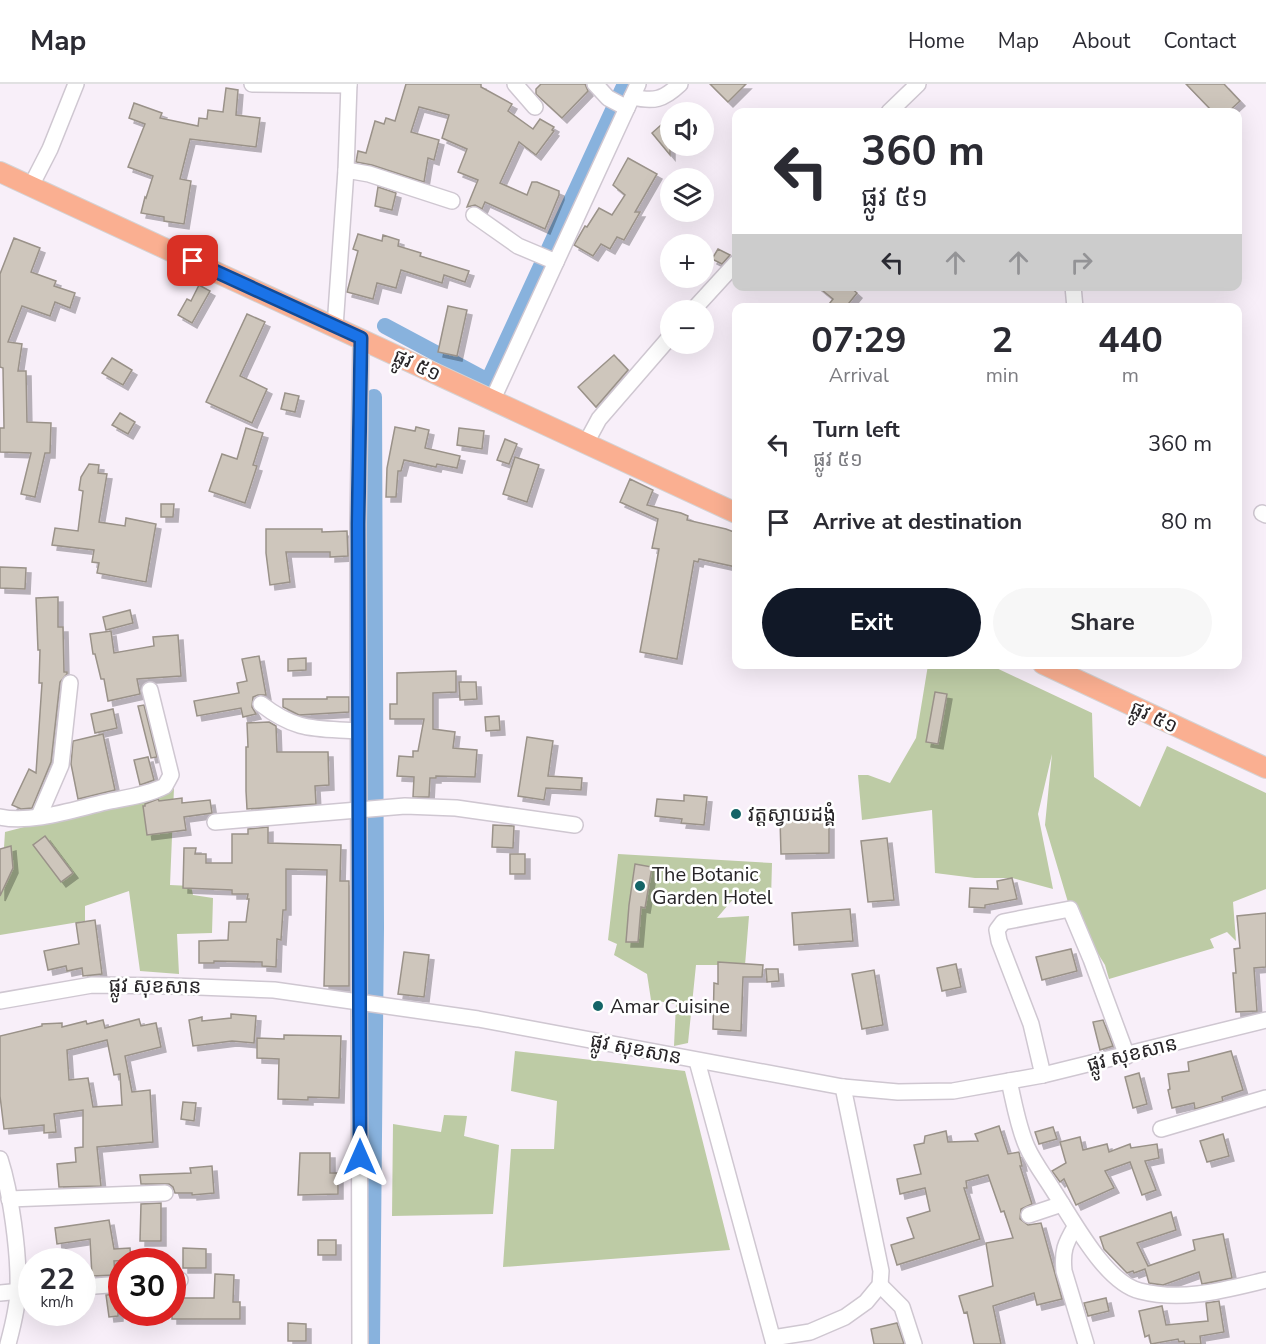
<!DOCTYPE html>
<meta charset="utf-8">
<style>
body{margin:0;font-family:"Nunito Sans","Noto Sans Khmer",sans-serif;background:#f7f7f7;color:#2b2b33;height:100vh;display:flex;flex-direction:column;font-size:22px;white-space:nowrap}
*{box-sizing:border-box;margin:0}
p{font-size:20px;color:#7c7c81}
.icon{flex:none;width:33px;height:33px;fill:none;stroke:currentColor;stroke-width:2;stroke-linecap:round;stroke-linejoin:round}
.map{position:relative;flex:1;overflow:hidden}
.drawer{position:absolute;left:732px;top:219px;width:510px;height:366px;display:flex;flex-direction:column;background:#fff;border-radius:12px;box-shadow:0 6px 24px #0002}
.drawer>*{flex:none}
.top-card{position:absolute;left:732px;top:24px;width:510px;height:183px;border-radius:12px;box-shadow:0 6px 24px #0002;background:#fff;color:#2b2b33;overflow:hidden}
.tools{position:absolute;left:660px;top:18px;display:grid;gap:12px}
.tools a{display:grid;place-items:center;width:54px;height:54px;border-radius:50%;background:#fff;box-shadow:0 6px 24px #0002;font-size:30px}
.speed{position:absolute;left:18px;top:1164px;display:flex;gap:12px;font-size:30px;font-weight:700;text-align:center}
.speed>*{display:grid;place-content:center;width:78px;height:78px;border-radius:50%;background:#fff;box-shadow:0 6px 24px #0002;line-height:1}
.speed small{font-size:15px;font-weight:400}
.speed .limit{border:9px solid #d22;background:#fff;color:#111}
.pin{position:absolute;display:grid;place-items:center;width:51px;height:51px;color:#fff;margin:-26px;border-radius:12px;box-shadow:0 3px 9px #0006}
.me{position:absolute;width:66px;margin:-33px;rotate:0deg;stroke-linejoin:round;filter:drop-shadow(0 0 4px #0008)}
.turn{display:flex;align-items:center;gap:21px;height:126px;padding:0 30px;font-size:27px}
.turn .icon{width:78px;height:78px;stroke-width:2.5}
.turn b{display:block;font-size:42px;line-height:51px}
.lanes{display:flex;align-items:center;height:57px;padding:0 30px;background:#0003;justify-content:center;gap:30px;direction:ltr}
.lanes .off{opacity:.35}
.eta{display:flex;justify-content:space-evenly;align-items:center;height:102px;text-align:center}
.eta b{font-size:36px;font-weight:700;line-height:42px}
.cta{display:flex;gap:12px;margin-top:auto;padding:12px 30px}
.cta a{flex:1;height:69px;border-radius:36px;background:#111827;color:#fff;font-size:24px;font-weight:700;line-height:69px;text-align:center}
.cta a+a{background:#f7f7f7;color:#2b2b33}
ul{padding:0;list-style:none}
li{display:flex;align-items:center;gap:18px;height:78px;padding:0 30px}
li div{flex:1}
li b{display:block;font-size:22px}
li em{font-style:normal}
header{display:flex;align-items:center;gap:36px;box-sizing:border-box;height:84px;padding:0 30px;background:#fff;border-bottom:2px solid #e1e1e2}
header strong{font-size:28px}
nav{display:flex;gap:33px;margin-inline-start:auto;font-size:21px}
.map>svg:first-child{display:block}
</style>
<header>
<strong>Map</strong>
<nav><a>Home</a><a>Map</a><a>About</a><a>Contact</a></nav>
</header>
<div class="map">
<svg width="1266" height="1260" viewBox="0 0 1266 1260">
<defs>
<filter id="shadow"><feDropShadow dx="5" dy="5" stdDeviation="0" flood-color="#0004"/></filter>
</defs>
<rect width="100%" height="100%" fill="#f8eff9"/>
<g fill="#bdcba5">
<polygon points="928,581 990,581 1092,629 1094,693 1140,723 1167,662 1266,709 1266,805 1233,818 1236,857 1227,848 1210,855 1214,864 1109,895 1105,881 1070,825 1045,741 1052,670 1038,730 1053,805 1012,794 975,794 935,789 932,726 862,736 858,691 868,691 890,699 916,654"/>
<polygon points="174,704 170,801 191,802 193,811 213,814 212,849 177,850 179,890 140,887 129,807 85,822 85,837 0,851 0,782 3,779 5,748"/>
<polygon points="618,770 772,779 771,815 734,814 717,834 749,832 745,881 696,881 688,959 674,962 676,920 651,916 647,890 614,871 617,860 608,856"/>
<polygon points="515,967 685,987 730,1166 503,1183 511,1065 554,1065 557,1017 511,1007"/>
<polygon points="444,1031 467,1032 464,1052 499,1061 493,1130 392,1132 393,1040 441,1048"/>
</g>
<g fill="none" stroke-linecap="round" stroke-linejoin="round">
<g stroke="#88b2dd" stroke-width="16">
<polyline points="385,242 488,297 625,0"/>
<polyline points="372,1260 376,844 374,313"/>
</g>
</g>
<g fill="#cec6bc" stroke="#9a9289" stroke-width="1.5" fill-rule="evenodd" filter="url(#shadow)">
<polygon points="406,0 481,0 481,3 512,20 508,27 533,45 540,35 554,43 552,46 554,47 536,71 519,58 500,99 527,111 532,98 537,98 559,107 559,111 545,145 485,118 482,125 475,121 467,123 478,96 458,88 467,65 442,54 449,31 419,23 411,48 439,56 434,76 428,74 424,98 372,81 356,78 358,67 366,69 375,37 384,40 386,34 395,37"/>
<polygon points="541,0 585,0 588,7 562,34 536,10 536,5"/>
<polygon points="710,0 746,0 728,18"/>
<polygon points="1186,0 1224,0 1240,17 1228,28 1213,28"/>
<polygon points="226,4 238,6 236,31 260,34 256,63 190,55 180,95 191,97 184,140 164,137 164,133 141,129 145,113 146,114 153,92 128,83 145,40 129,34 134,19 162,29 160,34 198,42 199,34 207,35 208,26 223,28"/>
<polygon points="661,41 670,51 670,71 652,49"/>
<polygon points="628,74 657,90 635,128 640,128 624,156 617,153 610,165 601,160 593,172 574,161 585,142 587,143 599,124 612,131 625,111 613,101"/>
<polygon points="378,103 396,109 392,126 375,122"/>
<polygon points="358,150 382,157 383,151 399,156 398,162 421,169 420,172 469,187 465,198 444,191 442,199 401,186 396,204 377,199 373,215 347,208 358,167 353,165"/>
<polygon points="14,154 40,164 31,188 56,197 54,202 75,209 70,224 55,218 50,232 22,222 8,258 22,260 18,287 26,287 27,338 51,339 50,369 45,369 35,413 21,410 31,369 0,368 0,344 4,344 3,284 0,283 0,190"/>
<polygon points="718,165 730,171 722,180 712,175"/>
<polygon points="199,201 210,207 192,239 178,231 187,215 191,217"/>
<polygon points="817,202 849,202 857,209 845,224 826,224 833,215"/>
<polygon points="448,222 467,226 457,272 438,268"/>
<polygon points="247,230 265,238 240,292 267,305 252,339 206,318"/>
<polygon points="614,271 628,286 596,323 578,303"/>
<polygon points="112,274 132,286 123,301 102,289"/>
<polygon points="285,309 299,312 295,328 281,325"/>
<polygon points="120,329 135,338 128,350 112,341"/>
<polygon points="395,343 415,347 416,343 429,346 425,364 460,372 457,384 437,380 436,383 404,376 401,387 398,387 396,413 386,413 387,384"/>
<polygon points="246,344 263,349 253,381 257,382 245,419 209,407 222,370 237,375"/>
<polygon points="459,344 484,347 482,365 457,361"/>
<polygon points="505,355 517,360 509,380 497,376"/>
<polygon points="515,373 539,381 527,418 503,410"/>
<polygon points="89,380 99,381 98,389 107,390 99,438 125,442 126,434 156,440 146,498 97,489 99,479 92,478 94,466 52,461 55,444 78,447 83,407 79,406 81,393"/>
<polygon points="630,395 653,406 647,421 681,429 688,432 687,436 726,445 734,448 733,455 736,456 736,483 699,475 698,478 694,477 677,575 640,568 659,465 652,464 658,435 620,418"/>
<polygon points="161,420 174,420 173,433 161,433"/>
<polygon points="266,445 322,445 322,448 347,447 348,472 330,473 330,468 286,468 290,498 270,501 266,469"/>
<polygon points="0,483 26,484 25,505 0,504"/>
<polygon points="58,513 58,543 63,543 64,588 67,588 67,590 60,598 51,678 32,724 21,725 12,721 29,685 36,689 42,599 39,599 40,566 38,566 36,514"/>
<polygon points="130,526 133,539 106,546 103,533"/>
<polygon points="111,547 114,569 154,562 153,553 178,551 181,592 137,595 140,610 108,617 104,595 101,595 95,570 93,570 90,550"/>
<polygon points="259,572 266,611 258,611 253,613 252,623 256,630 243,633 241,624 197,632 194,617 239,609 237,599 247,597 242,575"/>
<polygon points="306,574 306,586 288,587 288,575"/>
<polygon points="456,587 456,608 433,609 433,645 455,648 453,664 477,666 475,693 436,692 436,694 430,694 429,713 413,713 414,693 397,692 399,672 413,673 413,667 418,667 424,635 390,635 390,620 397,620 397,589"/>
<polygon points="459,598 476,598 477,615 460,616"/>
<polygon points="935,608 947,610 938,660 926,658"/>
<polygon points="327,613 349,613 349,628 299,631 283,623 283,615 327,615"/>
<polygon points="144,621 157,673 151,674 138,622"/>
<polygon points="113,625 117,644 95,649 91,630"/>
<polygon points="499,632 500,646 486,647 485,633"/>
<polygon points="269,638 276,642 277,668 328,668 329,701 315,702 316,720 247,725 246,707 246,663 248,663 247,639"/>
<polygon points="103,650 115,706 78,715 71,680 73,657"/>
<polygon points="527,653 553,657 548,692 582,694 581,706 546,704 544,716 518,712"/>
<polygon points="148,673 154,696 140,701 134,676"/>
<polygon points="684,711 707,713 704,741 681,739 682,735 655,732 657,715 684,717"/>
<polygon points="182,714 182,719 210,716 212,729 184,733 186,746 147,751 143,722 145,722 145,720 158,715 159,717"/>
<polygon points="829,734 829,769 781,770 780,735"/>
<polygon points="493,741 514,742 513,764 492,763"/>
<polygon points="268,743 268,759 341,761 340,797 349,797 349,902 324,902 327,786 286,785 286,826 283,826 281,856 277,855 276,883 262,882 262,878 214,877 214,879 199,879 199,857 228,856 229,838 246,838 249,815 247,815 248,810 232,810 232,806 183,804 184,764 196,764 195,770 206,770 206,779 232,779 232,750 248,750 248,745"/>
<polygon points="45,752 73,789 61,798 33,761"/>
<polygon points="887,754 894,816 868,818 861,757"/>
<polygon points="11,762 13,784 0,812 0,765"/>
<rect x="510" y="770" width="15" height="20"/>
<polygon points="635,780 652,783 645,824 641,823 638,858 626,858 629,821"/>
<polygon points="1012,794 1017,815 985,821 985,824 969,823 970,804 998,805 997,797"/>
<polygon points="850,825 853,857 794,861 792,829"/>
<polygon points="1266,829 1266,883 1254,884 1257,927 1236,928 1233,889 1236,889 1234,865 1240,864 1237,832"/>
<polygon points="95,836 102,890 83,892 82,884 67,887 66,882 48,886 44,867 79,860 76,839"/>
<polygon points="1071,865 1077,887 1042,896 1036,873"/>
<polygon points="404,868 429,871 424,913 398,910"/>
<polygon points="718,878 763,881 762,893 743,893 741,947 713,945 714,899 718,900"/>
<polygon points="956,880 961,903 942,907 937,884"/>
<polygon points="766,885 778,885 779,897 767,898"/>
<polygon points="874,886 883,941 862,945 852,890"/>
<polygon points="231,930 256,932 254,959 232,957 193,962 189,936 202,933 202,937 231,934"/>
<path d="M139 935 141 942 156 939 161 963 125 972 132 1008 150 1006 153 1058 97 1063 101 1102 59 1103 57 1080 76 1078 75 1064 83 1063V1026L54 1030 56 1048 44 1049V1041L4 1045 0 1012V952L42 942V940L62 939V943L86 937 87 940 103 936 105 944ZM107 956 114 991 120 990 122 1021 93 1023 88 994 69 996 67 966Z"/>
<polygon points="1103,936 1113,962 1100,966 1093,938"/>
<polygon points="284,951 341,952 339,1014 308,1013 308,1016 278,1015 279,975 257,974 257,954 284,955"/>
<polygon points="1231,967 1243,1006 1222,1013 1223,1017 1195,1025 1194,1019 1172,1024 1168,1006 1170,1005 1168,990 1189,987 1188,978"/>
<polygon points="1139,989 1147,1020 1133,1024 1125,993"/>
<polygon points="183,1018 196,1019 194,1037 181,1035"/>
<polygon points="999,1042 1008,1070 1019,1068 1022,1082 1020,1082 1032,1120 1021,1125 1020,1135 1028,1141 1041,1139 1062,1215 1037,1221 1034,1209 993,1222 1001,1260 974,1260 967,1228 964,1229 959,1212 993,1202 986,1159 1013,1154 1004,1127 1001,1128 988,1091 966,1097 967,1104 964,1104 980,1155 897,1181 891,1161 914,1154 907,1134 930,1127 925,1104 900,1110 897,1095 921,1090 914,1061 924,1059 925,1052 946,1047 948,1058 978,1057 975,1050"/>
<polygon points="1053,1043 1057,1055 1039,1060 1035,1048"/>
<polygon points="1223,1050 1229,1072 1207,1078 1200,1057"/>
<polygon points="1080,1053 1083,1066 1107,1060 1109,1068 1130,1060 1131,1064 1157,1060 1159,1074 1145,1077 1156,1106 1142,1111 1130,1078 1105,1087 1114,1104 1076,1121 1064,1095 1060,1098 1052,1087 1066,1079 1060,1058"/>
<polygon points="300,1069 330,1069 330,1089 338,1089 338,1110 298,1111"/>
<polygon points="212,1082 214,1109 192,1111 192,1109 175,1109 173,1103 169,1100 141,1100 140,1091 191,1089 190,1084"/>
<polygon points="161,1119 161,1157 140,1157 141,1120"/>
<polygon points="1171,1128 1176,1146 1137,1159 1148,1182 1195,1166 1193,1156 1223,1150 1232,1194 1202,1200 1199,1188 1163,1201 1149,1199 1145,1185 1134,1189 1133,1187 1127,1189 1104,1165 1100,1153"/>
<polygon points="109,1136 114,1165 130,1164 131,1176 114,1177 115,1191 92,1192 90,1155 57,1160 55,1144"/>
<rect x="318" y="1156" width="18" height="15"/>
<polygon points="183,1164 206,1165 206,1184 183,1184"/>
<polygon points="215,1190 234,1191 233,1218 240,1218 240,1235 172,1235 172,1214 214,1214"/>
<polygon points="122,1210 122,1228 118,1228 118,1232 109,1233 106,1211"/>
<polygon points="1106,1214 1109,1227 1088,1232 1084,1219"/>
<polygon points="1219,1217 1224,1248 1200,1252 1201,1260 1185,1260 1184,1257 1179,1258 1178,1255 1151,1260 1149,1251 1145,1253 1139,1227 1162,1222 1166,1241 1208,1237 1206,1219"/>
<polygon points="288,1239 306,1240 306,1257 288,1257"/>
<polygon points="897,1239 904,1260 874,1260 871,1245"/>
</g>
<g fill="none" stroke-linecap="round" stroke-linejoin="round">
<defs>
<g id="minor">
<polyline points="252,0 349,1"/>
<polyline points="515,0 535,23"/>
<polyline points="595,0 608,14 627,24"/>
<path d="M632 13C654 18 663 16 680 0"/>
<polyline points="889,28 918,0"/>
<polyline points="346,86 369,90 452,117"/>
<polyline points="31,102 50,65 76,0"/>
<polyline points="474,131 518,162 556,178"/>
<polyline points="1073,202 1075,224"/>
<polyline points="693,226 736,179"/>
<polyline points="335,243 346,86 349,0"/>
<polyline points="492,317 638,0"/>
<polyline points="586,359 599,335 670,253"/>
<polyline points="1262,429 1266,431"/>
<path d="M261 620C297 648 315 644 358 647"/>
<polyline points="39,732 61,681 70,599"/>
<path d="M0 733C31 740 75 725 106 718 125 714 148 711 165 702L171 691 150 606"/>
<polyline points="215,738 405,722 456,724 575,741"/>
<polyline points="0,917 92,901 173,902 274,906 478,935 843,1003 898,1008 953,1007 1043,991 1266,936"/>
<polyline points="697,977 774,1260"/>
<polyline points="1043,991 1031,940 999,857 997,846 1003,838 1070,825 1091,875 1127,972"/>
<path d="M1009 997C1014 1018 1018 1043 1027 1063 1034 1079 1046 1094 1055 1109 1074 1138 1106 1199 1140 1207 1183 1218 1224 1206 1266 1196"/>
<polyline points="1161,1045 1266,1014"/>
<path d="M0 1075C11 1109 19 1169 18 1205 18 1219 12 1245 8 1260"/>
<polyline points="9,1115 165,1109"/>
<polyline points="1029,1131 1062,1120"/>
<path d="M1075 1143C1065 1160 1062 1167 1064 1187L1086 1260"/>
<polyline points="172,1196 180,1196"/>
<polyline points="880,1201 902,1223 914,1260"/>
<polyline points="82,1203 122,1200"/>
<polyline points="0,1209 32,1206"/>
<polyline points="773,1254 810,1248 845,1233 866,1218 880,1201 881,1187 843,1003"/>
<polyline points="360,1260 358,440 361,254"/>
</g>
<g id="major">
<polyline points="0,88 736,429"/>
<polyline points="1043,580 1266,684"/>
</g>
</defs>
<use href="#minor" stroke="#cfc7d1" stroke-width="18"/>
<use href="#major" stroke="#d4d3d4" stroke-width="22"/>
<use href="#minor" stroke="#fff" stroke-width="15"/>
<use href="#major" stroke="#faaf91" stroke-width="20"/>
</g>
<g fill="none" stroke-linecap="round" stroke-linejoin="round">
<defs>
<polyline id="route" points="193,177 361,254 358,440 360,1073"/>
</defs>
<use href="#route" stroke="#114b97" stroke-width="15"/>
<use href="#route" stroke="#1a73e8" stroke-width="10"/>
</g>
<g fill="#146467" stroke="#fff" stroke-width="2">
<circle cx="736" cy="730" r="6"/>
<circle cx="640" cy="802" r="6"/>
<circle cx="598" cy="922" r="6"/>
</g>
<g text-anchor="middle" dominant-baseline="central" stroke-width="5" stroke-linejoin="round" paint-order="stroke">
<g font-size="20" fill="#272427" stroke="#fff">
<text transform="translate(417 281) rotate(25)">ផ្លូវ ៥១</text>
<text transform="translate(1154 633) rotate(25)">ផ្លូវ ៥១</text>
<text transform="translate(155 902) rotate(1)">ផ្លូវ សុខសាន</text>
<text transform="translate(636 965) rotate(11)">ផ្លូវ សុខសាន</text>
<text transform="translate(1132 970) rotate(-14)">ផ្លូវ សុខសាន</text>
</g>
<g font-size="20" fill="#272427" stroke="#fff" text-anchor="start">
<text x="748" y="730">វត្តស្វាយដង្គំ</text>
<text x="652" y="790">The Botanic<tspan x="652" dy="23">Garden Hotel</tspan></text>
<text x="610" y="922">Amar Cuisine</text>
</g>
</g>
</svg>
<div class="tools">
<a><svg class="icon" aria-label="sound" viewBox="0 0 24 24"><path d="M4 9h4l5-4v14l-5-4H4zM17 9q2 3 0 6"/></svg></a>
<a><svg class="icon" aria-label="layers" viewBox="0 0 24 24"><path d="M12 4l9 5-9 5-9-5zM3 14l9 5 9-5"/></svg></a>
<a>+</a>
<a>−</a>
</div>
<div class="speed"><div>22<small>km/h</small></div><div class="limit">30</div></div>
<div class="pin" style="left:193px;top:177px;background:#d93025"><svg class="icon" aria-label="arrive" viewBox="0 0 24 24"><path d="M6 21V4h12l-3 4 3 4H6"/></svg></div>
<svg class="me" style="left:360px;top:1073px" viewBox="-20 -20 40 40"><path d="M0-17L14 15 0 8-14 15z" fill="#1a73e8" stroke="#fff" stroke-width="4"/></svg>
<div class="top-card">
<div class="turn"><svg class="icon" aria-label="left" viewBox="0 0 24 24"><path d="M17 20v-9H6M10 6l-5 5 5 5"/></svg><div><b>360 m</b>ផ្លូវ ៥១</div></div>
<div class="lanes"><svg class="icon" aria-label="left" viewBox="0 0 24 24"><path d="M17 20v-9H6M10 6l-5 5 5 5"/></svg><svg class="icon off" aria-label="ahead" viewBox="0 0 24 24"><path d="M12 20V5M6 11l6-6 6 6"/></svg><svg class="icon off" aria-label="ahead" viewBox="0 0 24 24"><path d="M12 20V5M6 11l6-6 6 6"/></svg><svg class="icon off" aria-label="right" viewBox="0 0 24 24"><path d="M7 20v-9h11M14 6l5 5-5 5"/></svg></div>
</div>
<section class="drawer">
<div class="eta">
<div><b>07:29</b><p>Arrival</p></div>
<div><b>2</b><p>min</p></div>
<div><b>440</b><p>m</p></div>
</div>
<ul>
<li><svg class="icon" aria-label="left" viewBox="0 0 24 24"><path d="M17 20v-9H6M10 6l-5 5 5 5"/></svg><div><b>Turn left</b><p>ផ្លូវ ៥១</p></div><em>360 m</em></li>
<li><svg class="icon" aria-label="arrive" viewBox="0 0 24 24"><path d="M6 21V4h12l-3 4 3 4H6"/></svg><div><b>Arrive at destination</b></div><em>80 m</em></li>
</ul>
<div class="cta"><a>Exit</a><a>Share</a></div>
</section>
</div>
